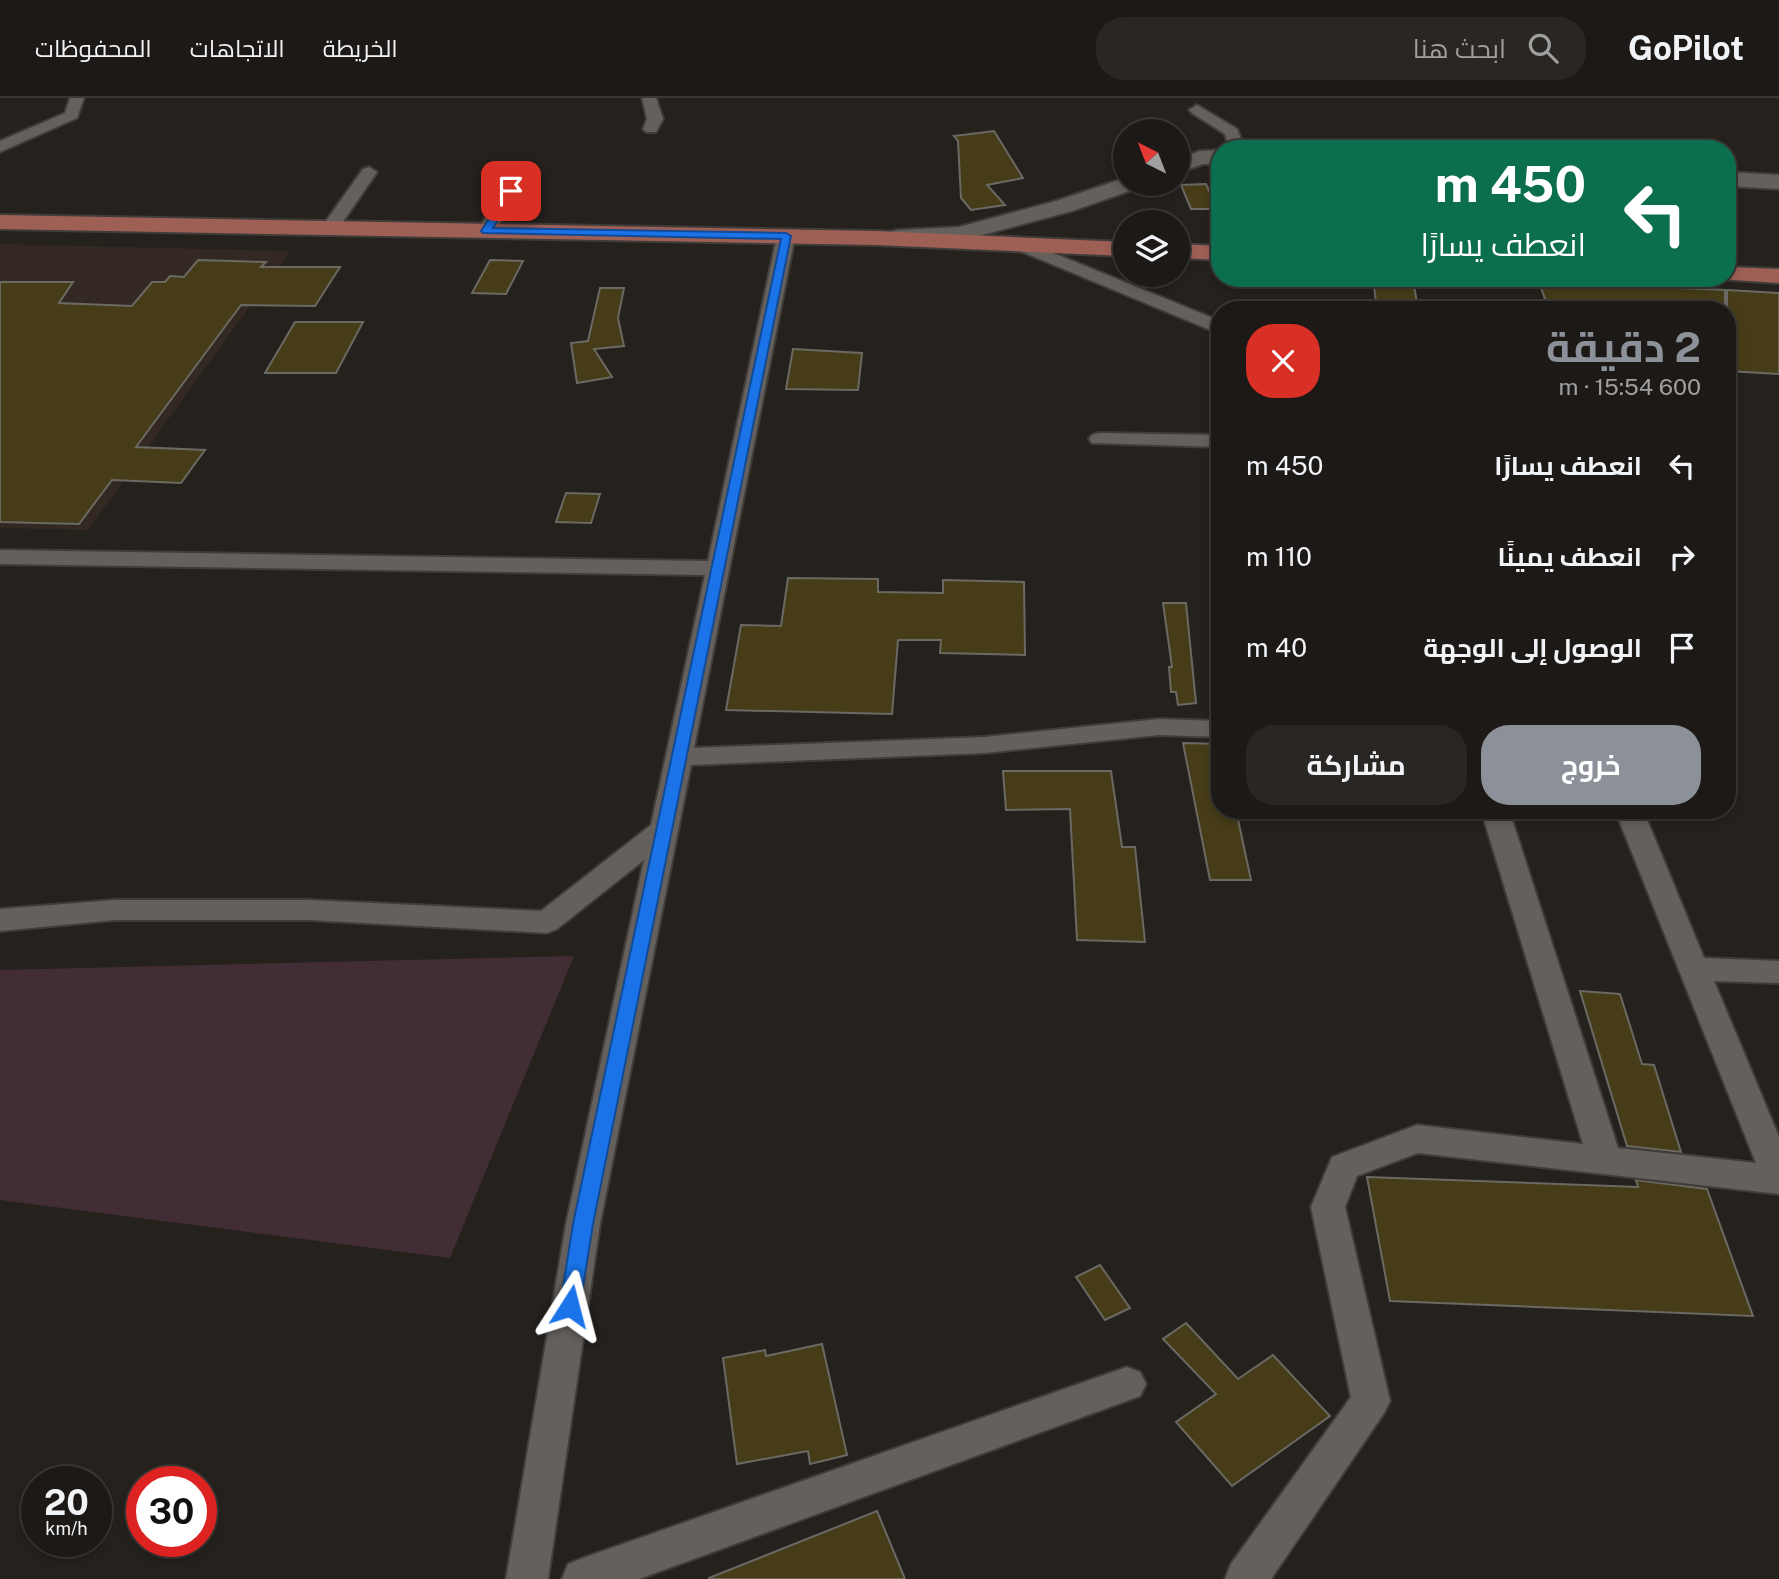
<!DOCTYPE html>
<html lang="ar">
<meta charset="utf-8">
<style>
body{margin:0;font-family:"Public Sans",Cairo,sans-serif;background:#292623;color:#f1f3f6;direction:rtl;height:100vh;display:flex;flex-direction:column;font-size:26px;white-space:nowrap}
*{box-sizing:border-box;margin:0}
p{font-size:23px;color:#a0a0a1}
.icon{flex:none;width:38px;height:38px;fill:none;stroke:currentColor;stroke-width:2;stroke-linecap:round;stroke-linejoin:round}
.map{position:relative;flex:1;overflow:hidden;direction:ltr}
.details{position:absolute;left:1211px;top:203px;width:525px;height:518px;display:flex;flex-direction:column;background:#1c1916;border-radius:28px;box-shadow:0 4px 10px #0003,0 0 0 2px #3a3835;direction:rtl}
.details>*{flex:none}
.hud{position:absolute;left:1211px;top:42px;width:525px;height:147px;border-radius:28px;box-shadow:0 4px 10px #0003,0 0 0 2px #3a3835;direction:rtl;background:#0b6e4f;color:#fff;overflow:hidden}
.needle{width:46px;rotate:318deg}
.controls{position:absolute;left:1113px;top:21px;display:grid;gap:14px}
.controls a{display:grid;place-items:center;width:77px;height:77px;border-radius:50%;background:#1c1916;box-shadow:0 4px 10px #0003,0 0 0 2px #3a3835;font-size:35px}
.speed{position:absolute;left:21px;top:1368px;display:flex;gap:14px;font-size:35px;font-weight:700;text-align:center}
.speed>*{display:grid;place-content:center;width:91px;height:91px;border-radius:50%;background:#1c1916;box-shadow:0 4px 10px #0003,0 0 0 2px #3a3835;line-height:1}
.speed small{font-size:18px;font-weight:400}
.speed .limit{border:10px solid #d22;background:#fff;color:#111}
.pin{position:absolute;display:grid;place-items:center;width:60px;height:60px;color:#fff;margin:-30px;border-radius:14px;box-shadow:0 4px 10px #0006}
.me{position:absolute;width:77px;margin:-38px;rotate:9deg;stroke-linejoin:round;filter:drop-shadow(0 0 5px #0008)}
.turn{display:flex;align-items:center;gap:24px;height:147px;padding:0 35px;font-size:32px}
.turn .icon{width:91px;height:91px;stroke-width:2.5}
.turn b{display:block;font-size:49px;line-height:60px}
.round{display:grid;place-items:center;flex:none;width:74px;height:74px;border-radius:28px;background:#292623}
.overview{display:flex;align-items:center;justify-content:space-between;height:119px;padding:0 35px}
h1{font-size:42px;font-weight:700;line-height:52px;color:#8c9099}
.cta{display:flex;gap:14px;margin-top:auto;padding:14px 35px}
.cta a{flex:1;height:80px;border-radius:28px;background:#8c9099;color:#fff;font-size:28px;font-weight:700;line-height:80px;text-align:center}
.cta a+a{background:#292623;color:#f1f3f6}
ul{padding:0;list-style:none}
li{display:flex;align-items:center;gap:21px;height:91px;padding:0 35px}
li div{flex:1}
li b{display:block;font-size:26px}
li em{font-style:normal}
header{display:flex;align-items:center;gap:42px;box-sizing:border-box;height:98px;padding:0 35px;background:#1c1916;border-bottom:2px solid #3a3835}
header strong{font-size:33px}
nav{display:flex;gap:38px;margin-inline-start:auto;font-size:24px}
.search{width:490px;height:63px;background:#292623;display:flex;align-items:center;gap:18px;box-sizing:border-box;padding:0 24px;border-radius:28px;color:#a0a0a1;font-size:26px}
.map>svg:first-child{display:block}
</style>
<header>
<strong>GoPilot</strong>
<div class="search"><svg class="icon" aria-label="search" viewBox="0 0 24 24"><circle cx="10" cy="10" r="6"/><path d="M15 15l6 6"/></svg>ابحث هنا</div>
<nav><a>الخريطة</a><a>الاتجاهات</a><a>المحفوظات</a></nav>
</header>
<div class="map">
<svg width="1779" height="1481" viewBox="0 0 1779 1481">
<rect width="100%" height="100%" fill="#25211d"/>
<polygon fill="#332922" points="0,146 290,153 88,432 0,430"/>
<polygon fill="#432d35" points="574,858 450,1160 0,1102 0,872"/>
<g fill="#463c18" stroke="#6a6963" stroke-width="2">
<polygon points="994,33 1023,80 987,87 1005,107 971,112 961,100 958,43 954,38"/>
<polygon points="1206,86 1217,111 1191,111 1181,87"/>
<polygon points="198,162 266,164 261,169 340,169 315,208 241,207 136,349 205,352 181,385 112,382 79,426 0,424 0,184 73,184 59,205 132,208 152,184 165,184 170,178 184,179"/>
<polygon points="490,162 523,163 506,196 472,195"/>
<polygon points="1373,180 1413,180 1418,212 1377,212"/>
<polygon points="1539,184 1725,192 1725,212 1549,212"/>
<polygon points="600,190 624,190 618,220 624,248 594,251 612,279 577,285 571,245 588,243"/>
<polygon points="1727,192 1779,195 1779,276 1727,273"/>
<polygon points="295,224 363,224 336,275 265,275"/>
<polygon points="793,251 862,255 858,292 786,291"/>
<polygon points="566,395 600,396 591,425 556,424"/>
<polygon points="788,480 878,481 878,494 943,495 943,482 1024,484 1025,557 940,555 941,542 898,542 892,616 726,612 741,527 781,528"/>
<polygon points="1163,505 1186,505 1196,605 1178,607 1176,594 1171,594 1169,569 1172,569"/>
<polygon points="1183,645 1220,646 1220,712 1236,712 1251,782 1210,782"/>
<polygon points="1003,673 1111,673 1122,749 1135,749 1145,844 1077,842 1070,711 1006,712"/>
<polygon points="1580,893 1620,896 1642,966 1654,967 1681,1054 1627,1048"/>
<polygon points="1367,1079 1638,1089 1636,1082 1707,1091 1753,1218 1390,1203"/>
<polygon points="1100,1167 1130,1210 1105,1222 1076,1179"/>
<polygon points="1186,1225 1238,1281 1273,1257 1330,1318 1232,1388 1176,1324 1216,1296 1163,1241"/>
<polygon points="822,1246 847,1357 810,1366 808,1353 737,1366 723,1260 765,1252 766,1258"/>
<polygon points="877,1413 905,1481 709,1481 709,1480"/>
</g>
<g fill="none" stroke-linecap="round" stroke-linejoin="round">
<defs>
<g id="street">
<polygon points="70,0 84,0 77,20 0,54 0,43 65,15"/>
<polygon points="642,0 656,0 663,21 656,34 646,34 643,31 647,21"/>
<polygon points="1197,7 1237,31 1245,51 1229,51 1225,36 1192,15 1189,12"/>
<polygon points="524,68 532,73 495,133 492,137 480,137 477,133 516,73"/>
<polygon points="369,69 377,74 336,134 324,134 321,130 324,126 363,71"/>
<polygon points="786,133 795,138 694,650 985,639 1159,621 1220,623 1220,639 1159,637 985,655 691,667 600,1126 548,1481 506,1481 566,1126 644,762 557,831 547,835 309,822 115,822 0,833 0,811 115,802 309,802 541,813 651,727 705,477 0,466 0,452 708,463 777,138"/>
<polygon points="1019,141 1220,223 1220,236 1013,150 1010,146 1013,142"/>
<polygon points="1099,335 1220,337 1220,349 1092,345 1089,341 1092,337"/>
<polygon points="1481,712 1509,712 1618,1050 1756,1065 1615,712 1643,712 1704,860 1779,863 1779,885 1714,883 1779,1039 1779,1096 1418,1055 1357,1078 1345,1109 1390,1303 1384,1315 1271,1481 1225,1481 1231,1466 1351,1299 1311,1109 1332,1059 1417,1027 1583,1046"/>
<polygon points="1127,1269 1140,1274 1146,1286 1140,1298 639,1481 562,1481 568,1466 583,1460"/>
</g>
<g id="secondary">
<polygon points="1220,52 1220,66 1203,66 1178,75 1178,61 1200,53"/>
<polygon points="1727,74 1779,77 1779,91 1727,88"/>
<polygon points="1125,80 1125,86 1138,86 1135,91 1072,113 960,143 898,146 890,144 886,139 890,134 898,132 959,129 1056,103"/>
</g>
<g id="primary">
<polygon points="0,117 876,133 1125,144 1125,158 876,147 0,131"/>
<polygon points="1178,146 1220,148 1220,162 1178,160"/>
<polygon points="1727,169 1779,171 1779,185 1718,181 1727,180"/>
</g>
</defs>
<use href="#street" stroke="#403c3a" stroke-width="4"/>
<use href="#secondary" stroke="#403c3a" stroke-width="4"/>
<use href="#primary" stroke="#403c3a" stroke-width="4"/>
<use href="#street" fill="#65605c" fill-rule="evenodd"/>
<use href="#secondary" fill="#65605c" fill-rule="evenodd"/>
<use href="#primary" fill="#9e5f55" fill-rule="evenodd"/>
</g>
<polygon fill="#1a73e8" stroke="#114b97" stroke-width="2" points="511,90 516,93 493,130 786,135 791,138 593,1126 580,1208 577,1215 570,1217 563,1215 560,1208 573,1126 781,141 483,135 481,133 507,93"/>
</svg>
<div class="controls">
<a><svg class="needle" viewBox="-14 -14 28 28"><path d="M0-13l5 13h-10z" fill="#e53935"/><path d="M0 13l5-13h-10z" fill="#a0a0a1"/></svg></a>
<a><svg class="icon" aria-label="layers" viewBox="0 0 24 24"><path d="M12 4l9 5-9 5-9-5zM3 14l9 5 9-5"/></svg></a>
</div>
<div class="speed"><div>20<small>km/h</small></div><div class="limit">30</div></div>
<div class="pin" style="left:511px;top:93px;background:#d93025"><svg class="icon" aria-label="arrive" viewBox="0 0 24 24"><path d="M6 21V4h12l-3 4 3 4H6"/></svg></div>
<svg class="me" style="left:570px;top:1208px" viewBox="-20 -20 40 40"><path d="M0-17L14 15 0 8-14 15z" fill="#1a73e8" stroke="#fff" stroke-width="4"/></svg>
<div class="hud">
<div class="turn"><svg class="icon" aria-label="left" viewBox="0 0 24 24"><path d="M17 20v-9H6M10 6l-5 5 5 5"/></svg><div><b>450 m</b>انعطف يسارًا</div></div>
</div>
<section class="details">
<div class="overview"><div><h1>2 دقيقة</h1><p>600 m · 15:54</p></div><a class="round" style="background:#d93025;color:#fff"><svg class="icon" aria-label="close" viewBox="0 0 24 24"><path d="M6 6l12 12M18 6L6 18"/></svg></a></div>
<ul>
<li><svg class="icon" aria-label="left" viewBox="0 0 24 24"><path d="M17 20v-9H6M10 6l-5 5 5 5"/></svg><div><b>انعطف يسارًا</b></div><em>450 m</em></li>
<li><svg class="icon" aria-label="right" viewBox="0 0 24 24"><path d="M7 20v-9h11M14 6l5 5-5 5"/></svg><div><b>انعطف يمينًا</b></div><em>110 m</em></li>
<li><svg class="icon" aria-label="arrive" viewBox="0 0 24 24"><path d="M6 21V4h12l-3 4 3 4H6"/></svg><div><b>الوصول إلى الوجهة</b></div><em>40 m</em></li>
</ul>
<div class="cta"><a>خروج</a><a>مشاركة</a></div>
</section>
</div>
